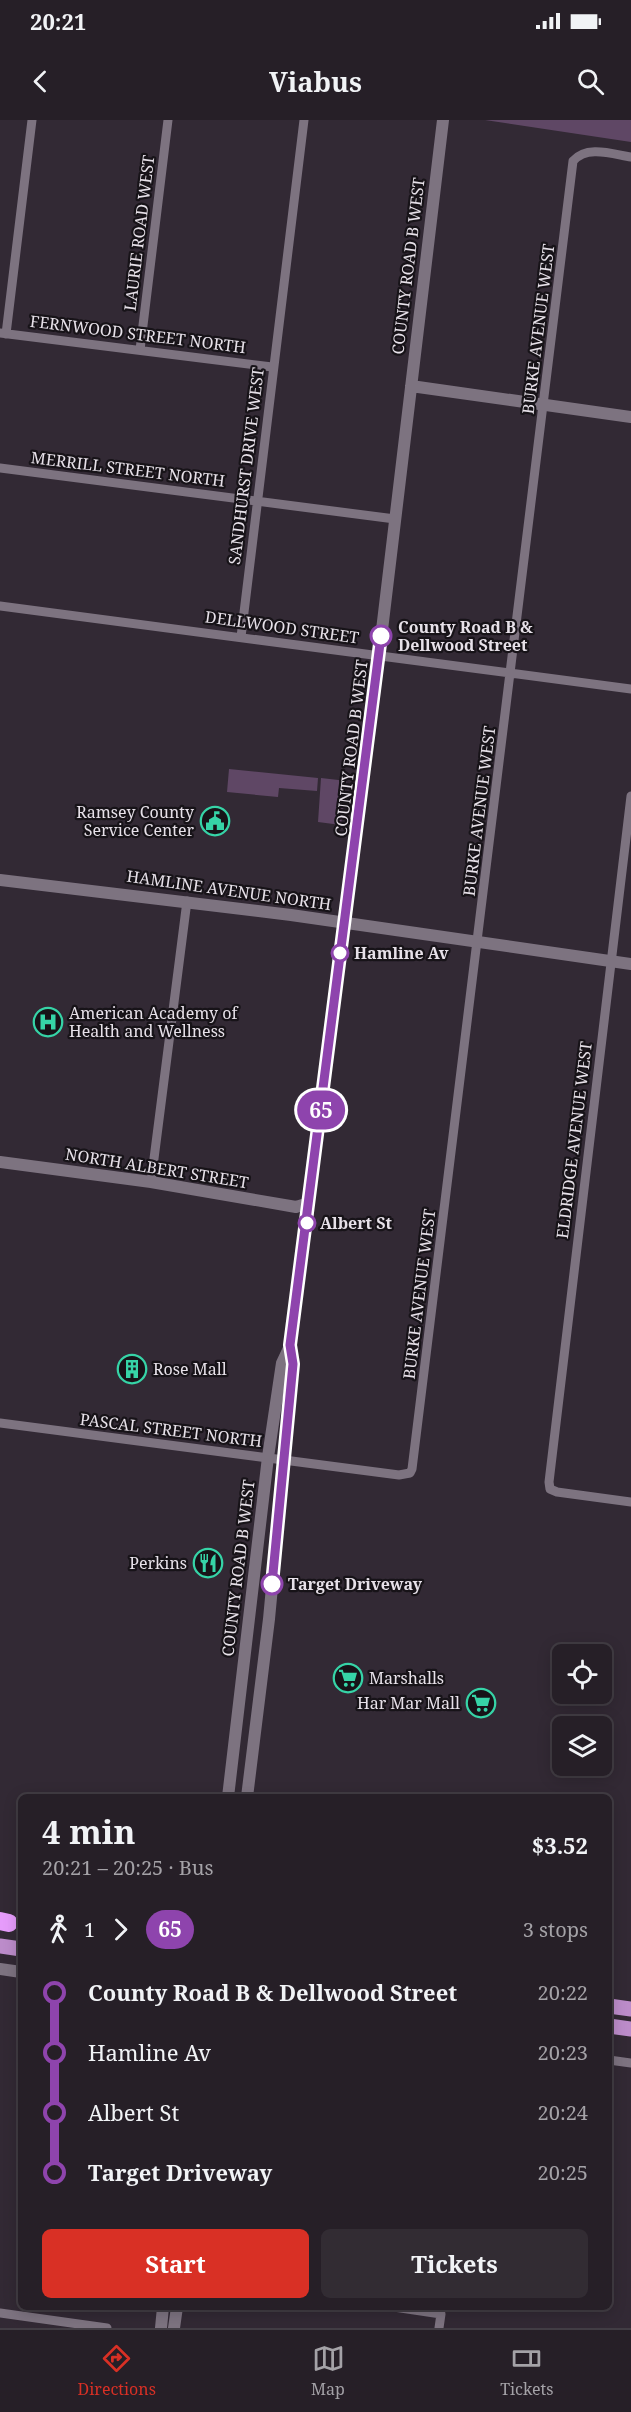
<!DOCTYPE html>
<html lang="en">
<head>
<meta charset="utf-8">
<style>
	:root { --surface:#261f27; --page:#322c33; --text:#f1f3f6; --muted:#a4a2a7; --line:#423d44; --accent:#d93025 }
	body { margin:0; font-family:"Noto Serif",serif; background:var(--page); color:var(--text); height:100vh; display:flex; flex-direction:column; font-size:22px; white-space:nowrap }
	* { box-sizing:border-box; margin:0 }
	p { font-size:20px; color:var(--muted) }
	.icon { flex:none; width:33px; height:33px; fill:none; stroke:currentColor; stroke-width:2; stroke-linecap:round; stroke-linejoin:round }
	.map { position:relative; flex:1; overflow:hidden }
	.panel { position:absolute; left:18px; top:1674px; width:594px; height:516px; display:flex; flex-direction:column; background:var(--surface); border-radius:9px; box-shadow:0 3px 15px #0003,0 0 0 2px var(--line) }
	.panel>* { flex:none }
	.badge { padding:0 12px; border-radius:20px; font-size:21px; line-height:39px }
	.fabs { position:absolute; left:552px; top:1524px; display:grid; gap:12px }
	.fabs a { display:grid; place-items:center; width:60px; height:60px; border-radius:9px; background:var(--surface); box-shadow:0 3px 15px #0003,0 0 0 2px var(--line); font-size:30px }
	.map>.badge { position:absolute; translate:-50% -50%; box-shadow:0 0 0 3px #fff }
	.legs { display:flex; align-items:center; gap:9px; height:66px; padding:0 24px; font-size:20px }
	.legs p { margin-inline-start:auto }
	.overview { display:flex; align-items:center; justify-content:space-between; height:102px; padding:0 24px }
	h1 { font-size:33px; font-weight:700; line-height:45px }
	.primary-button { display:flex; gap:12px; margin-top:auto; padding:12px 24px }
	.primary-button a { flex:1; height:69px; border-radius:9px; background:var(--accent); color:#fff; font-size:24px; font-weight:700; line-height:69px; text-align:center }
	.primary-button a+a { background:var(--page); color:var(--text) }
	ul { padding:0 24px; list-style:none }
	li { display:flex; align-items:center; gap:21px; height:60px; font-size:22px }
	li i { display:grid; place-items:center; width:9px; height:100%; margin:0 8px; background:currentColor }
	li i::after { content:''; width:15px; height:15px; margin:-8px; border:4px solid; border-radius:50%; background:var(--surface) }
	li p { margin-inline-start:auto }
	li:first-child i { background:linear-gradient(#0000 50%,currentColor 0) }
	li:last-child i { background:linear-gradient(currentColor 50%,#0000 0) }
	.status { display:flex; justify-content:space-between; align-items:center; height:42px; padding:0 30px; background:var(--surface); direction:ltr }
	.status svg { height:16px; fill:currentColor }
	header { display:flex; justify-content:space-between; align-items:center; height:78px; padding:0 24px; background:var(--surface); font-size:27px; font-weight:700 }
	.menu { display:flex; justify-content:space-around; align-items:center; height:84px; border-top:2px solid var(--line); background:var(--surface); font-size:16px; color:var(--muted) }
	.menu a { display:grid; justify-items:center; gap:3px }
	.menu .on { color:var(--accent) }
	.map>svg:first-child { display:block }
	.green { fill:#5f4765 }
	.lines { fill:none; stroke-linecap:round; stroke-linejoin:round }
	.minor { stroke:#7d7380; stroke-width:9 }
	.tertiary { stroke:#7d7380; stroke-width:12 }
	.primary { stroke:#bc8cca; stroke-width:15 }
	.motorway { stroke:#e69cfb; stroke-width:18 }
	.line-1-casing { stroke:#fff; stroke-width:14 }
	.line-1 { stroke:#8e44ad; stroke-width:9 }
	.stop-1-dot { fill:#fff; stroke:#8e44ad; stroke-width:3 }
	.labels { text-anchor:middle; stroke-width:4.5; stroke-linejoin:round; paint-order:stroke }
	.street-label { font-size:16px; fill:#e7e1e9; stroke:#171318 }
	.stop-label { font-size:16px; font-weight:bold; fill:#e7e1e9; stroke:#171318; text-anchor:start }
	.poi-label { font-size:16px; fill:#e7e1e9; stroke:#171318; text-anchor:end }
</style>
</head>
<body>
<div class="status"><b>20:21</b><svg viewBox="0 0 49 12"><path d="M0 12V9h3v3zM5 12V6h3v6zM10 12V3h3v9zM15 12V0h3v12zM26 1h20v11H26zM47 4h2v5h-2z"/></svg></div>
<header><svg class="icon" aria-label="back" viewBox="0 0 24 24"><path d="M15 5l-7 7 7 7"/></svg>Viabus<svg class="icon" aria-label="search" viewBox="0 0 24 24"><circle cx="10" cy="10" r="6"/><path d="M15 15l6 6"/></svg></header>
<div class="map">
<svg width="631" height="2208" viewBox="0 0 631 2208">
	<rect width="100%" height="100%" fill="#322934"/>
	<path class="green" d="M485 0H631V22Z
		M229 649 318 658 317 671 279 668 278 677 227 672Z
		M321 658 347 661 341 705 318 702Z"/>
	<g class="lines">
		<path class="minor" d="M0 213 272 247
			M6 214 32 0
			M140 230 168 0
			M0 348 395 399
			M0 486 631 569
			M241 517 304 0
			M631 676 549 1362 550 1369 557 1372 631 1382
			M151 1062 187 781
			M0 1303 399 1355 410 1353 412 1349 573 41C587 25 612 34 631 37
			M609 1940 631 1943
			M394 2187 441 2194 439 2208
			M0 2193 107 2208"/>
		<path class="tertiary" d="M411 266 631 297
			M0 760 291 795 631 844
			M0 1042 151 1062 296 1087 309 1083
			M228 1677 268 1337 282 1243 290 1226
			M247 1677 269 1499 293 1244 290 1225 379 535 443 0
			M0 1849 21 1852
			M161 2208 163 2187
			M174 2208 177 2187"/>
		<path class="primary" d="M0 1826 21 1829
			M609 1886 631 1889
			M609 1906 631 1909"/>
		<path class="motorway" d="M0 1801 9 1803"/>
	</g>
	<g class="lines">
		<g class="line-1-casing">
			<path id="line-1" d="M272 1464 293 1244 290 1225 381 516"/>
		</g>
		<use href="#line-1" class="line-1"/>
	</g>
	<defs>
		<g id="civic-ring" transform="scale(1.5)"><circle r="9.5" fill="#171318" stroke="#36d4a7" stroke-width="1.5"/><path d="M-.6-6.5H3V-4.5H.6V-3L4-1V1h2V6H-6V1h2V-1L-.6-3ZM-1.2 2.5V6h2.4V2.5Z" fill="#36d4a7"/></g>
		<g id="hospital-ring" transform="scale(1.5)"><circle r="9.5" fill="#171318" stroke="#36d4a7" stroke-width="1.5"/><path d="M-5-5h3v3.5h4V-5h3V5h-3V1.5h-4V5h-3Z" fill="#36d4a7"/></g>
		<g id="building-ring" transform="scale(1.5)"><circle r="9.5" fill="#171318" stroke="#36d4a7" stroke-width="1.5"/><path d="M-4-6H4V6H1V3H-1V6H-4ZM-2.5-4.3h1.7v1.8h-1.7ZM.8-4.3h1.7v1.8H.8ZM-2.5-1h1.7V.8h-1.7ZM.8-1h1.7V.8H.8Z" fill="#36d4a7"/></g>
		<g id="restaurant-ring" transform="scale(1.5)"><circle r="9.5" fill="#171318" stroke="#36d4a7" stroke-width="1.5"/><path d="M-5-6h1v4h1v-4h1v4h1v-4h1v5L-1.5 .5V6h-2V.5L-5-1ZM5-6V6H3V1.5H1.5Q1.5-4 5-6Z" fill="#36d4a7"/></g>
		<g id="supermarket-ring" transform="scale(1.5)"><circle r="9.5" fill="#171318" stroke="#36d4a7" stroke-width="1.5"/><path d="M-6-5.5h2.5l.6 2H6L4.5 2H-2.5L-4.4-4H-6ZM-1.5 3.2a1.3 1.3 0 1 0 .1 0ZM3 3.2a1.3 1.3 0 1 0 .1 0Z" fill="#36d4a7"/></g>
	</defs>
	<g fill-rule="evenodd">
		<use href="#civic-ring" x="215" y="701"/>
		<use href="#hospital-ring" x="48" y="902"/>
		<use href="#building-ring" x="132" y="1249"/>
		<use href="#restaurant-ring" x="208" y="1443"/>
		<use href="#supermarket-ring" x="348" y="1558"/>
		<use href="#supermarket-ring" x="481" y="1583"/>
	</g>
	<g class="stop-1-dot">
		<circle cx="381" cy="516" r="10"/>
		<circle cx="340" cy="833" r="8"/>
		<circle cx="307" cy="1103" r="8"/>
		<circle cx="272" cy="1464" r="10"/>
	</g>
	<g class="labels">
		<g class="street-label">
			<text transform="translate(139 113) rotate(-83)" y="6">LAURIE ROAD WEST</text>
			<text transform="translate(408 146) rotate(-83)" y="6">COUNTY ROAD B WEST</text>
			<text transform="translate(538 209) rotate(-83)" y="6">BURKE AVENUE WEST</text>
			<text transform="translate(138 214) rotate(7)" y="6">FERNWOOD STREET NORTH</text>
			<text transform="translate(246 346) rotate(-83)" y="6">SANDHURST DRIVE WEST</text>
			<text transform="translate(128 349) rotate(7)" y="6">MERRILL STREET NORTH</text>
			<text transform="translate(282 507) rotate(8)" y="6">DELLWOOD STREET</text>
			<text transform="translate(351 628) rotate(-83)" y="6">COUNTY ROAD B WEST</text>
			<text transform="translate(479 691) rotate(-83)" y="6">BURKE AVENUE WEST</text>
			<text transform="translate(229 770) rotate(8)" y="6">HAMLINE AVENUE NORTH</text>
			<text transform="translate(574 1020) rotate(-83)" y="6">ELDRIDGE AVENUE WEST</text>
			<text transform="translate(157 1048) rotate(9)" y="6">NORTH ALBERT STREET</text>
			<text transform="translate(419 1174) rotate(-83)" y="6">BURKE AVENUE WEST</text>
			<text transform="translate(171 1310) rotate(7)" y="6">PASCAL STREET NORTH</text>
			<text transform="translate(238 1448) rotate(-83)" y="6">COUNTY ROAD B WEST</text>
		</g>
		<g class="stop-label">
			<text x="398" y="513">County Road B &amp;<tspan x="398" dy="18">Dellwood Street</tspan></text>
			<text x="354" y="839">Hamline Av</text>
			<text x="320" y="1109">Albert St</text>
			<text x="288" y="1470">Target Driveway</text>
		</g>
		<g class="poi-label">
			<text x="194" y="698">Ramsey County<tspan x="194" dy="18">Service Center</tspan></text>
			<text x="69" y="899" text-anchor="start">American Academy of<tspan x="69" dy="18">Health and Wellness</tspan></text>
			<text x="153" y="1255" text-anchor="start">Rose Mall</text>
			<text x="187" y="1449">Perkins</text>
			<text x="369" y="1564" text-anchor="start">Marshalls</text>
			<text x="460" y="1589">Har Mar Mall</text>
		</g>
	</g>
</svg>
<div class="fabs">
<a><svg class="icon" aria-label="locate" viewBox="0 0 24 24"><circle cx="12" cy="12" r="6"/><path d="M12 2v4M12 18v4M2 12h4M18 12h4"/></svg></a>
<a><svg class="icon" aria-label="layers" viewBox="0 0 24 24"><path d="M12 4l9 5-9 5-9-5zM3 14l9 5 9-5"/></svg></a>
</div>
<b class="badge" style="left:321px;top:990px;background:#8e44ad;color:#fff">65</b>
<section class="panel">
<div class="overview"><div><h1>4 min</h1><p>20:21 – 20:25 · Bus</p></div><b>$3.52</b></div>
<div class="legs"><svg class="icon" aria-label="walk" viewBox="0 0 24 24"><circle cx="13" cy="4" r="2"/><path d="M13 8l-2 6 4 7M11 14l-3 7M7 12l3-4h3l4 4"/></svg>1<svg class="icon" aria-label="forward" viewBox="0 0 24 24"><path d="M9 5l7 7-7 7"/></svg><b class="badge" style="background:#8e44ad;color:#fff">65</b><p>3 stops</p></div>
<ul>
<li><i style="color:#8e44ad"></i><b>County Road B &amp; Dellwood Street</b><p>20:22</p></li>
<li><i style="color:#8e44ad"></i><span>Hamline Av</span><p>20:23</p></li>
<li><i style="color:#8e44ad"></i><span>Albert St</span><p>20:24</p></li>
<li><i style="color:#8e44ad"></i><b>Target Driveway</b><p>20:25</p></li>
</ul>
<div class="primary-button"><a>Start</a><a>Tickets</a></div>
</section>
</div>
<nav class="menu">
<a class="on"><svg class="icon" aria-label="directions" viewBox="0 0 24 24"><path d="M12 3l9 9-9 9-9-9zM9 14v-3h6M13 9l2 2-2 2"/></svg>Directions</a>
<a><svg class="icon" aria-label="map" viewBox="0 0 24 24"><path d="M3 6l6-2 6 2 6-2v14l-6 2-6-2-6 2zM9 4v14M15 6v14"/></svg>Map</a>
<a><svg class="icon" aria-label="tickets" viewBox="0 0 24 24"><path d="M3 7h18v10H3zM15 7v10"/></svg>Tickets</a>
</nav>
</body>
</html>
